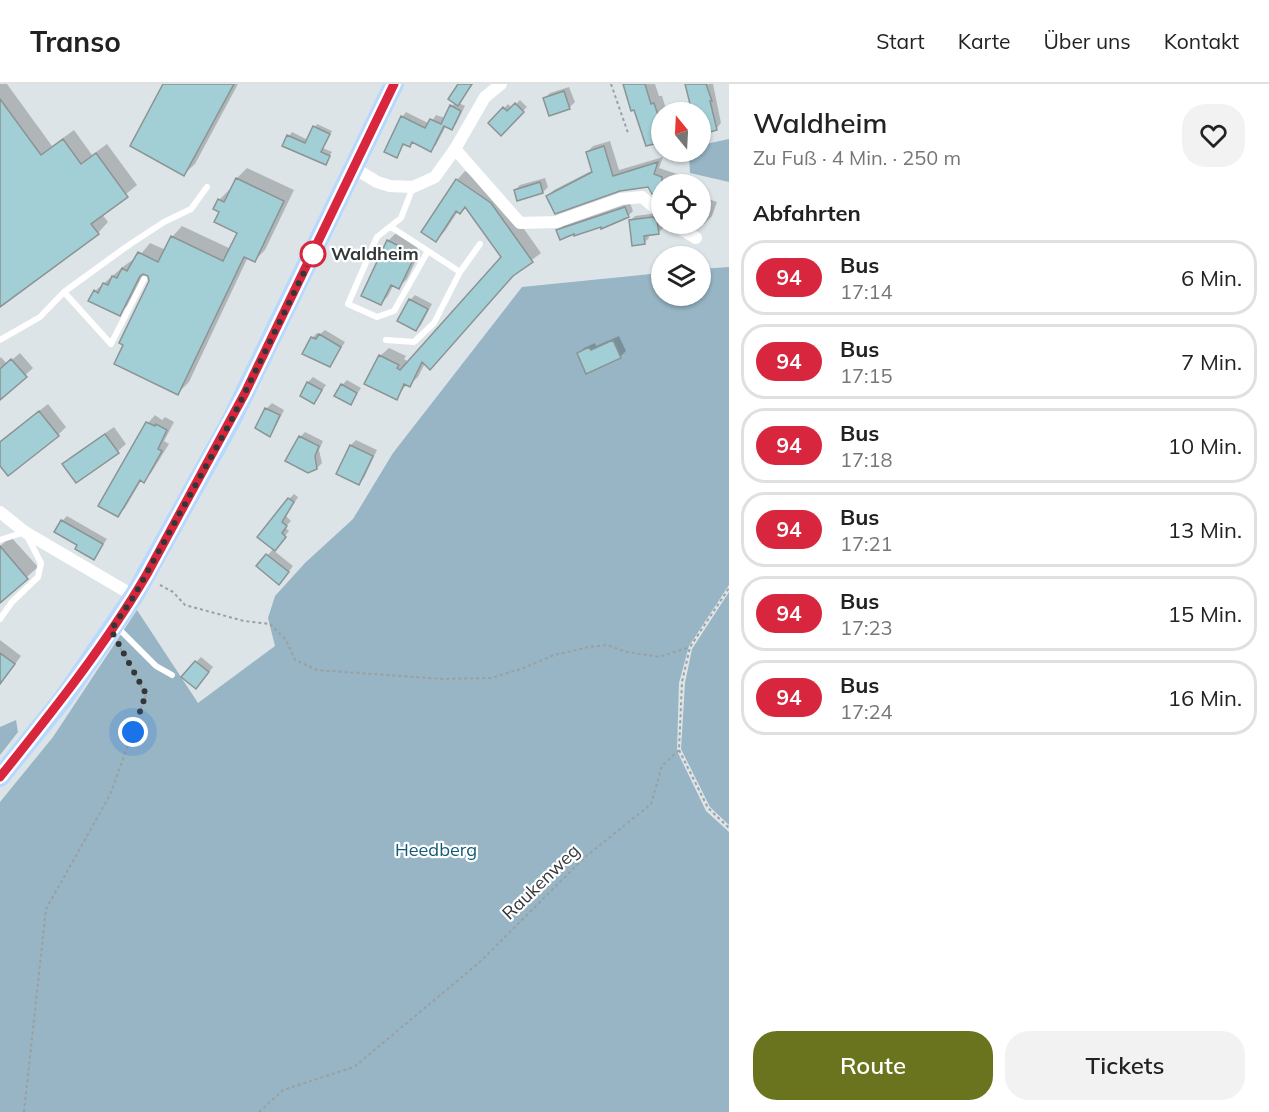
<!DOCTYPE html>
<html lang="de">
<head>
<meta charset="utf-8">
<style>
	:root { --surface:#fff; --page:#f2f2f2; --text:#222; --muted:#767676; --line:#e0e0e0; --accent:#6a741e }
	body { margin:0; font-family:Mulish,sans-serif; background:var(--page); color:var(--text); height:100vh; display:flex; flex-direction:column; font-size:22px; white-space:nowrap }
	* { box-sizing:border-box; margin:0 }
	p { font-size:20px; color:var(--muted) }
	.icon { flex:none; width:33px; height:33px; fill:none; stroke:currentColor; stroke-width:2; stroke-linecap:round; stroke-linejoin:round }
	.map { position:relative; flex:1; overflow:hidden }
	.details { display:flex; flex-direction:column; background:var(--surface); width:540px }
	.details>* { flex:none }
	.badge { padding:0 12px; border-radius:20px; font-size:21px; line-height:39px }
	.needle { width:39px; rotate:342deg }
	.tools { position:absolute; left:651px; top:18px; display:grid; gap:12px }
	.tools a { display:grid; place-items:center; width:60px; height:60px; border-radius:50%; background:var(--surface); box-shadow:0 2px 4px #0004; font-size:30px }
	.you { position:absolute; width:30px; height:30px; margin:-15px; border:4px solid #fff; border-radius:50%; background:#1a73e8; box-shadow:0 0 0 9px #1a73e833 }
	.map>.badge { position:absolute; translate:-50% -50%; box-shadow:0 0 0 3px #fff }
	h2 { padding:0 24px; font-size:22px; line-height:54px }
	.round { display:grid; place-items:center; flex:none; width:63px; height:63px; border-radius:24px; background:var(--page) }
	.summary { display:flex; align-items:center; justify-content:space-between; height:102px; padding:0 24px }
	h1 { font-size:28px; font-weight:600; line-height:45px }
	.action { display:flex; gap:12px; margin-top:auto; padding:12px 24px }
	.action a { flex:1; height:69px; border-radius:24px; background:var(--accent); color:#fff; font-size:24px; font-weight:600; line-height:69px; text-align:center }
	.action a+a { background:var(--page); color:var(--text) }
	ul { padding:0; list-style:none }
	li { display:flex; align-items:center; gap:18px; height:75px; margin:0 12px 9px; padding:0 12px; border:3px solid var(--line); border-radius:24px }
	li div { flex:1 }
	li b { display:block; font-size:22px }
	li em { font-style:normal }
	li .badge { min-width:66px; font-weight:700; text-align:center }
	header { display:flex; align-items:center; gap:36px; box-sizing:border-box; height:84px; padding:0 30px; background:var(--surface); border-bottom:2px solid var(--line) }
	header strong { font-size:28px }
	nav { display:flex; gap:33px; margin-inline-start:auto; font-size:21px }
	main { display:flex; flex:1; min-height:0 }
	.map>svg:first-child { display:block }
	.green { fill:#97b5c4 }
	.shadow { fill:#0003 }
	.building { fill:#a2cfd5; stroke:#8b9394; stroke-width:1.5 }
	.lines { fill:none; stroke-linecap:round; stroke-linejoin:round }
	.path { stroke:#9aa0a2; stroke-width:2; stroke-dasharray:3 3; stroke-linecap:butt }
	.lane { stroke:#fff; stroke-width:6 }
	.street { stroke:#fff; stroke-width:12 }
	.primary { stroke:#b7d9fe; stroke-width:20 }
	.line-casing { stroke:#fff; stroke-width:14 }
	.line { stroke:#d7263d; stroke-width:9 }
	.walk { stroke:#343738; stroke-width:6; stroke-dasharray:0 10.8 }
	.stop-dot { fill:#fff; stroke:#d7263d; stroke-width:3 }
	.labels { text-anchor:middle; stroke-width:4.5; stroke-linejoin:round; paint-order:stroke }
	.stop-label { font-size:18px; font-weight:bold; fill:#343738; stroke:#fff; text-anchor:start }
	.park-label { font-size:18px; fill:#135973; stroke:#fff }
	.street-label { font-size:18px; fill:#343738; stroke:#fff }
</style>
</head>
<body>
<header>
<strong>Transo</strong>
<nav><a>Start</a><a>Karte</a><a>Über uns</a><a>Kontakt</a></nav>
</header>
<main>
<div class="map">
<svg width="729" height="1028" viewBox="0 0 729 1028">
	<rect width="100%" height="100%" fill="#dde4e7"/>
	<path class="green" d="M729 55V98L690 89 689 68H700L701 61Z
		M729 183V501L689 562 679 599 677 667 706 727 729 748V1028H0V718L53 653 137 526 198 619 275 562 268 534 275 512 305 479 353 435 393 369 522 203 661 189 662 212H700L701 185Z
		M729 508V741L710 723 681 665 685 599 692 565Z
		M16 636 18 648 0 671V643Z"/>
	<path class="shadow" d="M0 0H7L52 62 74 46 92 71 107 60 137 101 102 130 108 138 98 149 0 221Z
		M165 0H238L195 80 184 90Z
		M460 0H473L459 19 465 22 456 40 451 44 446 42 436 61 431 66 414 57 410 61 405 59 396 72 402 33 406 28 430 40 436 31 445 34 455 18Z
		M624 0H655L659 12H662L667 28H662V56L635 24Z
		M687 0H713L721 39 716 45 700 28H692Z
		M569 3 575 18 570 23 550 30 545 14 550 9Z
		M520 16 527 23 501 49 490 39 508 20 512 24Z
		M317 40 332 47 323 64 332 68 325 79 289 52 292 48 308 56Z
		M610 57 619 86 663 73 659 84 680 91 677 98 675 100 649 101 547 112 554 106 593 86 587 68 593 62Z
		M247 84 294 106 265 166 255 176 248 173 189 298 178 309 125 260 151 194 146 188 130 219 119 230 95 207 124 182 134 175 136 176 150 159 166 166 172 153 182 142 231 165 239 148 221 127 219 116 229 106H231L237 94Z
		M465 87 500 111 541 169 515 189 425 279 418 293 409 301 407 300 396 314 380 272 389 264 406 272 404 275 409 278 503 173 466 122 458 127 445 147 436 156 457 96Z
		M545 94 548 103 543 108 515 106 520 101Z
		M700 112 717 118 712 132 704 140 700 139Z
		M630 119 633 127 628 132 574 148 558 147 563 142Z
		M658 129 661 132 663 144 658 149 648 150 649 154 644 159 631 136 635 132Z
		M396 149 416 159 419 170 407 195 399 203 394 200 388 212 381 220 388 157Z
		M415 211 432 220 421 241 416 246 399 236 410 216Z
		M325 246 345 258 330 281 312 254 317 249 320 250Z
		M619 252 626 267 621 272 587 288 579 269 584 264 595 259 596 262Z
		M20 269 33 284 0 314V274L1 273 7 280Z
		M313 293 326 301 314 318 302 312 308 298Z
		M347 296 361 304 350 320 342 301Z
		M272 319 284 326 274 346 269 351 257 344 267 324Z
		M48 320 66 343 58 351 0 380V357Z
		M155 331 162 336 165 333 174 338 164 357 169 360 151 389 144 397 142 395 125 424 118 431 100 421 148 339Z
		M114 343 126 360 118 367 64 380 72 372Z
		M305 348 323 357 319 366 322 379 317 384 300 353Z
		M356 356 377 366 364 394 359 399 338 389 351 361Z
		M294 410 298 413 286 432 291 437 285 443 289 447 273 466 293 482 284 494 258 482 274 464 289 415Z
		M67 432 107 455 94 474 62 437Z
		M11 453 38 483 0 517V462Z
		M0 556 21 572 0 601Z
		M201 573 213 583 201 598 196 578Z"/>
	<path class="building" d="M163 0H234L184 92 130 62Z
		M458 0H472L458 22 448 15Z
		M623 0H645L651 20 654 19 662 43V58L646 62 634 26 631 27Z
		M685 0H706L712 17H710L717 46 700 51V28H692Z
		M564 7 570 25 549 32 543 14Z
		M0 15 41 71 63 55 81 80 96 69 128 113 91 140 99 150 0 223Z
		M515 19 524 28 501 52 488 39 503 23 507 27Z
		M450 21 461 27 452 46 444 42 431 68 412 58 410 63 403 60 397 74 384 68 401 32 425 44 430 35 441 40Z
		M313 42 330 50 321 68 330 72 326 81 282 62 287 51 305 59Z
		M604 62 613 92 658 78 654 90 662 93V108L652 110 648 103 620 107 555 130 546 112 592 88 586 68Z
		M236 94 284 117 255 178 244 173 178 311 114 280 123 261 119 259 149 197 148 192 143 190 140 192 120 232 88 217 94 206 98 209 103 199 108 201 112 192 117 194 122 184 127 187 138 168 158 178 171 152 223 177 237 149 214 138 219 128 213 125 218 115 224 118Z
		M456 95 491 119 533 178 513 192 430 286 422 278 410 303 404 300 397 316 364 300 379 271 399 281 397 284 400 286 501 173 465 123 460 130 456 127 436 158 421 148Z
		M540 98 543 109 517 117 514 106Z
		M625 123 629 133 601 145V143L574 152V150L560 156 556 146Z
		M653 133 657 137 659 150 644 152 645 160 632 162 629 136Z
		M387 156 409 167 412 178 399 205 391 201 381 221 361 212Z
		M409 215 428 225 416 247 397 237Z
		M319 250 341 263 330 283 302 270 311 253 316 255Z
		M613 256 621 274 586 290 577 269 589 263 591 266Z
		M11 275 27 293 0 316V285Z
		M307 298 322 306 314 320 300 312Z
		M341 300 357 309 351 321 334 312Z
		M265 324 280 331 270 353 255 344Z
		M39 327 59 352 8 392 0 382V358Z
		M146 338 155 342 156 340 167 346 158 365 162 367 144 399 140 396 118 433 98 422Z
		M105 350 119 369 76 399 62 380Z
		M299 352 319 362 315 372 317 385 308 389 285 377Z
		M350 361 373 372 359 401 336 390Z
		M288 414 294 418 282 438 287 442 282 449 286 453 275 467 257 453Z
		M61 436 103 460 94 476 75 465 77 461 54 448Z
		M0 462 28 495 0 519Z
		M266 470 289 488 279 501 256 482Z
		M0 569 15 580 0 600Z
		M195 577 209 588 196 605 181 593Z"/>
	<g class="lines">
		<path class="path" d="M611 0 628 49
			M160 501 173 508 185 521 244 537 270 540 286 556 295 576 317 586 443 595 491 594 521 585 554 571 589 563 607 561 627 568 659 573 690 563
			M679 666 708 724 729 744
			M24 1028 46 825 110 711 146 611 119 562
			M259 1028 283 1006 354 983 481 877 584 774 651 720 662 682 679 666 682 598 690 563 729 504"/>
		<path class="lane" d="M391 143 428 167 394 227 377 233 348 220 377 153 401 134 413 103
			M460 188 480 160
			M64 208 111 260 144 195
			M0 256 40 233 64 208 126 163 164 138 191 125 207 103
			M386 256 414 258 434 239 460 188 428 167
			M0 456 25 448 41 479 38 493 12 518 0 535
			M117 543 156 582 172 591"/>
		<path class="street" d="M455 65 520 139 556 138 621 115 642 113 662 130
			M354 84 377 98 390 102 413 103 435 93 455 65 485 13 501 0
			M673 140 696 154
			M0 428 25 448 134 512"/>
		<path class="primary" d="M0 693 63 615 134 512 231 337 394 0"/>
	</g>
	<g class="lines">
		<g class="line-casing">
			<path id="line" d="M0 693C52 628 105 562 147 490L245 309 394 0"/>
		</g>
		<use href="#line" class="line"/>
		<path class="walk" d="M133 648 146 610 111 546 134 512 231 337 314 168 313 170"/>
	</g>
	<circle class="stop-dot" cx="313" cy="170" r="12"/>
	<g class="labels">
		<g class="stop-label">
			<text x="331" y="176">Waldheim</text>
		</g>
		<g class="park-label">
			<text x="436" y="772">Heedberg</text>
		</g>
		<g class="street-label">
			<text transform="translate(541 798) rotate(-44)" y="6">Raukenweg</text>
		</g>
	</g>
</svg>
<div class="tools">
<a><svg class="needle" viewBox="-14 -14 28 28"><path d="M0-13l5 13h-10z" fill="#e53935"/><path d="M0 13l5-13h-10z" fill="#767676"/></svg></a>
<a><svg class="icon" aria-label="locate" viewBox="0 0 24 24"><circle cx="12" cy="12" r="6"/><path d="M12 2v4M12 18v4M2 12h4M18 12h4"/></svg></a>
<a><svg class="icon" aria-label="layers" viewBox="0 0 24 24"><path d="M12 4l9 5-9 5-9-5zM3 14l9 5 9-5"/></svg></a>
</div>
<div class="you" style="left:133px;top:648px"></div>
</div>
<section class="details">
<div class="summary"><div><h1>Waldheim</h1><p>Zu Fuß · 4 Min. · 250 m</p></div><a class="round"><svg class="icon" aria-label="heart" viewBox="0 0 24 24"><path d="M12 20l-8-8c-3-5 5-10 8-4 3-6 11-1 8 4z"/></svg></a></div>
<h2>Abfahrten</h2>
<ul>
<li><span class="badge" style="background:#d7263d;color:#fff">94</span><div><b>Bus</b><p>17:14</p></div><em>6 Min.</em></li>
<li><span class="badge" style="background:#d7263d;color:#fff">94</span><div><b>Bus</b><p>17:15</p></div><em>7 Min.</em></li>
<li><span class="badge" style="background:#d7263d;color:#fff">94</span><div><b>Bus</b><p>17:18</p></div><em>10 Min.</em></li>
<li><span class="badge" style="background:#d7263d;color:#fff">94</span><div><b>Bus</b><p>17:21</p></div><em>13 Min.</em></li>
<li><span class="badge" style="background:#d7263d;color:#fff">94</span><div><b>Bus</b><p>17:23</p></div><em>15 Min.</em></li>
<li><span class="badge" style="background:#d7263d;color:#fff">94</span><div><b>Bus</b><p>17:24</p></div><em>16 Min.</em></li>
</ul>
<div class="action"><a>Route</a><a>Tickets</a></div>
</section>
</main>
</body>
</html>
